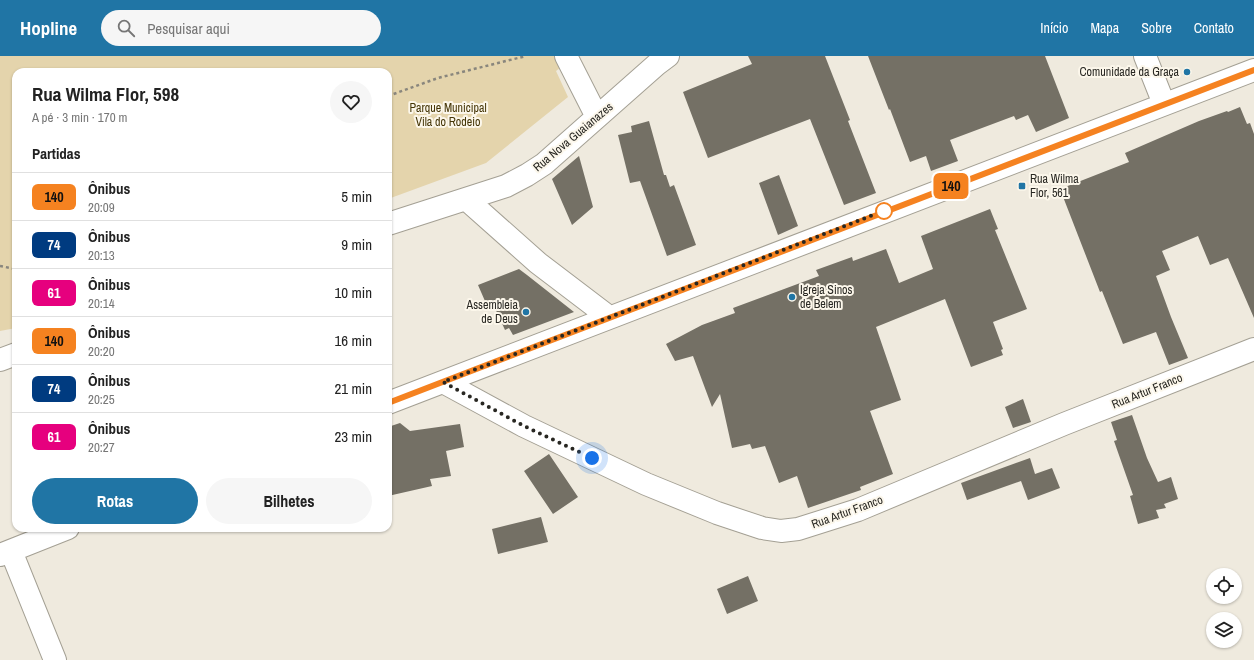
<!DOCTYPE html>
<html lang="pt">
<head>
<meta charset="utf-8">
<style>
	:root { --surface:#fff; --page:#f6f6f6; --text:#222; --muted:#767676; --line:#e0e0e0; --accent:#2075a5 }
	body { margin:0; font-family:"Archivo Narrow",sans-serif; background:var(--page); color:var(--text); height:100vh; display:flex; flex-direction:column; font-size:15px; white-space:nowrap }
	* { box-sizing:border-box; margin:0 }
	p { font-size:13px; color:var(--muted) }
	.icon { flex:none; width:22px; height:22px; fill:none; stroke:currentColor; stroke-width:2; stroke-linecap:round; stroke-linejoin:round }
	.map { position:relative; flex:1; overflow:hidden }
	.side { position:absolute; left:12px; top:12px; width:380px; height:464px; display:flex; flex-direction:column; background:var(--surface); border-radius:12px; box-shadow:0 1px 3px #0004 }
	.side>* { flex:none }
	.badge { padding:0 8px; border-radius:6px; font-size:14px; line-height:26px }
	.fabs { position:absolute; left:1206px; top:512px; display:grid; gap:8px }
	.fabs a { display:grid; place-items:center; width:36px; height:36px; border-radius:50%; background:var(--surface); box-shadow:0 1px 3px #0004; font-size:20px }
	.you { position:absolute; width:20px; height:20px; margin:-10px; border:3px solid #fff; border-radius:50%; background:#1a73e8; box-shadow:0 0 0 6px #1a73e833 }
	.map>.badge { position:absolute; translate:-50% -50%; box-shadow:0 0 0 2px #fff }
	h2 { padding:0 20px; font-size:15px; line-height:36px }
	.round { display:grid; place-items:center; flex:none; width:42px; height:42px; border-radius:21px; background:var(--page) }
	.headline { display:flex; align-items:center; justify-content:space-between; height:68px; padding:0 20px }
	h1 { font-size:19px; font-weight:700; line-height:30px }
	.cta { display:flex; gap:8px; margin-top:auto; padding:8px 20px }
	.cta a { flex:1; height:46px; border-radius:24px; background:var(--accent); color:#fff; font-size:16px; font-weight:700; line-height:46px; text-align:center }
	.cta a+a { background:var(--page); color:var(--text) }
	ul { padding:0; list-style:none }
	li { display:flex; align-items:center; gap:12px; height:48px; padding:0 20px; border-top:1px solid var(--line) }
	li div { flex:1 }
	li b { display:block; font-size:15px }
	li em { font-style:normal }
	li .badge { min-width:44px; font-weight:700; text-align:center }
	header { display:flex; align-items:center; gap:24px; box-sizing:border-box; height:56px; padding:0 20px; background:var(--accent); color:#fff }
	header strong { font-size:19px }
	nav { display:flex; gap:22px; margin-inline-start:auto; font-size:14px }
	.search { width:280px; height:36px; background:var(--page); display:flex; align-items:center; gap:10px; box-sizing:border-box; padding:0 14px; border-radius:22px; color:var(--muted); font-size:15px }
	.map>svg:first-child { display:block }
	.green { fill:#e4d4ac }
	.building { fill:#747065 }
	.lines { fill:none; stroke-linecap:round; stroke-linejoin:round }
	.minor-casing { stroke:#a4a094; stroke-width:24 }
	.path { stroke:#89867d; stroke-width:2.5; stroke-dasharray:3 3; stroke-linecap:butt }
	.minor { stroke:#fff; stroke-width:22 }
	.line-casing { stroke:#fff; stroke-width:9 }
	.line { stroke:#f58220; stroke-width:6 }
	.walk { stroke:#282722; stroke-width:4; stroke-dasharray:0 7.2 }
	.poi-dot { fill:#2075a5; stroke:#fcf7eb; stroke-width:1.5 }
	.stop-dot { fill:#fff; stroke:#f58220; stroke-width:2 }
	.labels { text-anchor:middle; stroke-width:4; stroke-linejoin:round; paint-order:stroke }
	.poi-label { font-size:12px; fill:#282722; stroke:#fcf7eb; text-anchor:end }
	.park-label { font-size:12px; fill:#443506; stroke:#fcf7eb }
	.street-label { font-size:12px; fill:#282722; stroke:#fcf7eb }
</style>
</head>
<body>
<header>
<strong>Hopline</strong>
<div class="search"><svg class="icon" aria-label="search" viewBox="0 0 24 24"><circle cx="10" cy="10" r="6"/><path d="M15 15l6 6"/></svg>Pesquisar aqui</div>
<nav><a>Início</a><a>Mapa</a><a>Sobre</a><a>Contato</a></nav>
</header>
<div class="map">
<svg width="1254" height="604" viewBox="0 0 1254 604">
	<rect width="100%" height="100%" fill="#efeade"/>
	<path class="green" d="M0 0H576L556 15 568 41 486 107 388 143V16H16V272L0 275Z"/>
	<path class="building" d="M748 0H825L850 64 848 65 876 137 844 149 810 63 708 102 683 36 752 8Z
		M868 0H1045L1069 62 1036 76 1028 59 1016 64 1014 60 950 84 958 105 931 115 926 100 910 106 890 53 889 54Z
		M1240 51 1247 68 1250 67 1254 78V262L1228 202 1210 209 1198 180 1162 195 1170 214 1156 220 1171 261 1188 302 1169 309 1156 276 1123 288 1102 235 1100 236 1060 133 1129 106 1125 97 1199 65 1227 55 1228 56Z
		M649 65 664 119H666L670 131 674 129 696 189 667 200 640 125 630 127 618 79 632 76 631 70Z
		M579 100 593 151 572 169 552 123Z
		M779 119 798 170 778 179 759 127Z
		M990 153 998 173 995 174 1027 253 993 266 1003 293 1001 294 1003 299 971 311 945 243 876 271 901 344 870 355 893 418 860 431 861 434 808 452 797 420 779 427 765 390 752 393 750 388 732 392 720 338 712 351 693 300 675 305 666 288 702 269 735 257 733 252 819 220 816 214 852 201 853 205 886 193 899 227 933 213 921 180Z
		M519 213 527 219 574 256 513 279 509 272 505 274 494 250 488 252 478 229Z
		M1023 343 1031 366 1013 372 1005 351Z
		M1132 359 1147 402 1158 426 1171 421 1178 443 1164 448 1166 452 1156 454 1159 462 1138 468 1130 440 1133 439 1114 385 1117 384 1111 366Z
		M400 367 410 375 460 368 464 391 446 395 451 420 430 423 432 430 388 440V371Z
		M549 398 578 441 553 458 524 415Z
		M1030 402 1035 418 1052 412 1060 432 1028 444 1021 425 967 444 961 427Z
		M541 461 548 486 498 498 492 473Z
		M748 520 758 545 727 558 717 533Z"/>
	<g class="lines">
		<g class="minor-casing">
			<path id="minor" d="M566 0 597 61
				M1145 0 1164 48
				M466 143 538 207 609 261
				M388 168 506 130 527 119 544 108 656 9 668 0
				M0 304 16 298
				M443 326 524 370 646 428 717 457 762 472 781 475 798 473 858 454 1064 368 1254 293
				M388 347 1254 14
				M11 495 55 604
				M0 499 68 472"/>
		</g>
		<path class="path" d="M388 40 438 22 526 0
			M0 210 16 213"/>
		<use href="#minor" class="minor"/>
	</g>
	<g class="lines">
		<g class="line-casing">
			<path id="line" d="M388 347 1254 14"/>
		</g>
		<use href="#line" class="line"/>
		<path class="walk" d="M592 402 524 370 443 326 886 154 884 155"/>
	</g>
	<g class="poi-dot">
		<circle cx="1187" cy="16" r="4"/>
		<rect x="1018" y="126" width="8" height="8" rx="2"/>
		<circle cx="792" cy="241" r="4"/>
		<circle cx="526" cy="256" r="4"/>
	</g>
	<circle class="stop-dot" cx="884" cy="155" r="8"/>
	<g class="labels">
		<g class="poi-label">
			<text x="1179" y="20">Comunidade da Graça</text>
			<text x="1030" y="127" text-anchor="start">Rua Wilma<tspan x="1030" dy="14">Flor, 561</tspan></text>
			<text x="800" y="238" text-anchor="start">Igreja Sinos<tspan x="800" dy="14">de Belem</tspan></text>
			<text x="518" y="253">Assembleia<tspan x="518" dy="14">de Deus</tspan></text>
		</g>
		<g class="park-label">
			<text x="448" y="56">Parque Municipal<tspan x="448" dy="14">Vila do Rodeio</tspan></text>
		</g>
		<g class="street-label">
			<text transform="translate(573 81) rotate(-40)" y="4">Rua Nova Guaianazes</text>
			<text transform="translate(1147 335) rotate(-22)" y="4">Rua Artur Franco</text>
			<text transform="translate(847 456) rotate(-20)" y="4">Rua Artur Franco</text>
		</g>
	</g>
</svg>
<div class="fabs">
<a><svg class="icon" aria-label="locate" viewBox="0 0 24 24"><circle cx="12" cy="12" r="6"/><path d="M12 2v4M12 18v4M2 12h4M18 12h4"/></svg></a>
<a><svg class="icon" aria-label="layers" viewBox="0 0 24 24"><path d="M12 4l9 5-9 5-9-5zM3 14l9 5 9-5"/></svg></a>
</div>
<div class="you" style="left:592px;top:402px"></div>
<b class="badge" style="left:951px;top:130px;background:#f58220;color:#111">140</b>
<section class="side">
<div class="headline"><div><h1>Rua Wilma Flor, 598</h1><p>A pé · 3 min · 170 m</p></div><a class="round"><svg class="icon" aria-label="heart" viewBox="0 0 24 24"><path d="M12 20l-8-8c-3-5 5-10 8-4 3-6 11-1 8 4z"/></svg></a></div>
<h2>Partidas</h2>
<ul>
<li><span class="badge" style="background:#f58220;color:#111">140</span><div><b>Ônibus</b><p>20:09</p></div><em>5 min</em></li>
<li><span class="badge" style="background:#003b80;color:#fff">74</span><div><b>Ônibus</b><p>20:13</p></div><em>9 min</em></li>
<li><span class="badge" style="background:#e6007e;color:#fff">61</span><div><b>Ônibus</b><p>20:14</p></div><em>10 min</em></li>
<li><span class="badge" style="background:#f58220;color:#111">140</span><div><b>Ônibus</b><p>20:20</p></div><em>16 min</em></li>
<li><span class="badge" style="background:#003b80;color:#fff">74</span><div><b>Ônibus</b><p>20:25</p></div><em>21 min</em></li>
<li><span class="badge" style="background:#e6007e;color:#fff">61</span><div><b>Ônibus</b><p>20:27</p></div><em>23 min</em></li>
</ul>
<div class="cta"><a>Rotas</a><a>Bilhetes</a></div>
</section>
</div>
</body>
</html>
